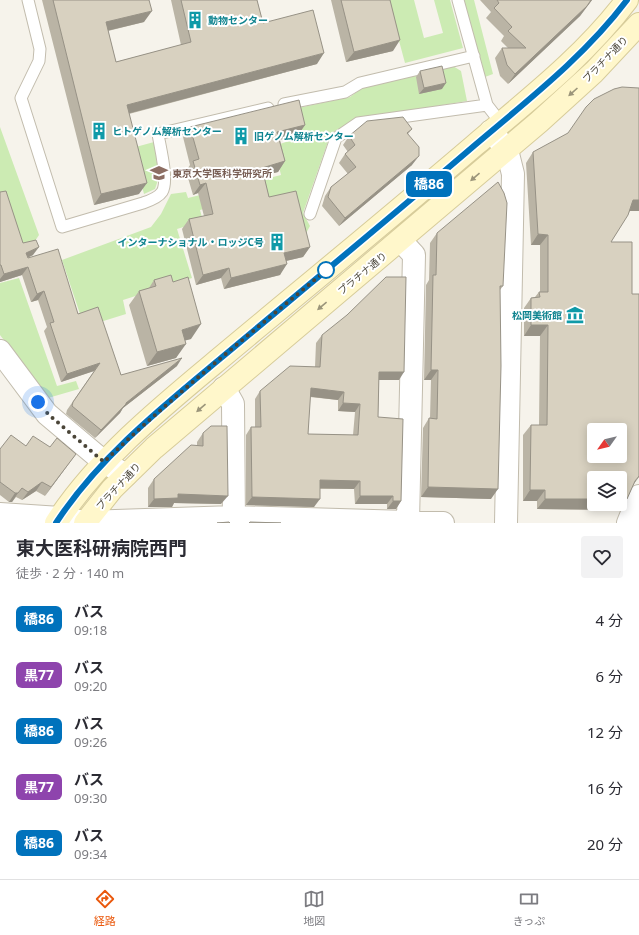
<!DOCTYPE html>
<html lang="ja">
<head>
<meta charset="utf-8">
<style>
	:root { --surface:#fff; --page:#f2f2f3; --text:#2b2b33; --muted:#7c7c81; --line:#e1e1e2; --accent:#ea580c }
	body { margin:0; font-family:"Noto Sans","Noto Sans JP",sans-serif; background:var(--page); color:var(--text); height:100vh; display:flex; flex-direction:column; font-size:15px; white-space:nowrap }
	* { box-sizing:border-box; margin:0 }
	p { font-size:13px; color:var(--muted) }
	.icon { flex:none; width:22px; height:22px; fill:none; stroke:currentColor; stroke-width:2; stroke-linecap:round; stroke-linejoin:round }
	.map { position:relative; height:523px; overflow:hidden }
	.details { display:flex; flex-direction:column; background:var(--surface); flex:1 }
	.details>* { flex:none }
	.badge { padding:0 8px; border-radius:6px; font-size:14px; line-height:26px }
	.needle { width:26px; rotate:236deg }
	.buttons { position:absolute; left:587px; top:423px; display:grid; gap:8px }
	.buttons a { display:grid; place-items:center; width:40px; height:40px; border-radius:4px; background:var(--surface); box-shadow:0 2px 10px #0003; font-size:20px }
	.you { position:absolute; width:20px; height:20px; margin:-10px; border:3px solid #fff; border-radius:50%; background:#1a73e8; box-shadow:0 0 0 6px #1a73e833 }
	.map>.badge { position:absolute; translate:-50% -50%; box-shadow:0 0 0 2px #fff }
	.round { display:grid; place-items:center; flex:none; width:42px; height:42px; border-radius:4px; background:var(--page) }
	.summary { display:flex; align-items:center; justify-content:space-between; height:68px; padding:0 16px }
	h1 { font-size:19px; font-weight:700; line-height:30px }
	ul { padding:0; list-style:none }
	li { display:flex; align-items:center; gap:12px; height:56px; padding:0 16px }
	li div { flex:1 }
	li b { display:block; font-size:15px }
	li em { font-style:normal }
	li .badge { min-width:44px; font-weight:700; text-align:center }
	.tabs { display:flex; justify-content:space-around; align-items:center; height:56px; border-top:1px solid var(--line); background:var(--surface); font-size:11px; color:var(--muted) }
	.tabs a { display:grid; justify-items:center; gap:2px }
	.tabs .on { color:var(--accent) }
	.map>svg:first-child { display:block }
	.green { fill:#ccebb3 }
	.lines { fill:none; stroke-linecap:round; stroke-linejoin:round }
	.lane-casing { stroke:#c2bcad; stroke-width:13 }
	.street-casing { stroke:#c2bcad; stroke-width:24 }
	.secondary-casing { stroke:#d7cc9a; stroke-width:24 }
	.lane { stroke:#fff; stroke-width:11 }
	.street { stroke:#fff; stroke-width:22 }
	.secondary { stroke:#fff7cb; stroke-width:22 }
	.wall { fill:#bab4a5; fill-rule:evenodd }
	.shaded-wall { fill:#979286 }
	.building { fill:#d8d1c0; stroke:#979286; fill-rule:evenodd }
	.oneway { fill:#9b957a }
	.line-casing { stroke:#fff; stroke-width:9 }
	.line { stroke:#0072bc; stroke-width:6 }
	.walk { stroke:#4a4538; stroke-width:4; stroke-dasharray:0 7.2 }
	.stop-dot { fill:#fff; stroke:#0072bc; stroke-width:2 }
	.labels { text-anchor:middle; stroke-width:4; stroke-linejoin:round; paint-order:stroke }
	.culture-label { font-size:10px; font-weight:bold; fill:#0d838f; stroke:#fff; text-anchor:start }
	.street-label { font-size:10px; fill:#4a4538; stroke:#fff }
	.education-label { font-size:10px; font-weight:bold; fill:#785e54; stroke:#fff; text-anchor:start }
</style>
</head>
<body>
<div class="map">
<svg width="639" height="523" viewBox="0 0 639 523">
	<rect width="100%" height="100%" fill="#f6f3eb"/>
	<path class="green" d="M388 0H414L424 38 443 33 434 0H450L463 48 405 63Z
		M463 0H474L493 74 485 77Z
		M453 66 461 71 467 101 358 119 331 133 303 213 310 226 300 244 265 206 262 194 200 210 203 221 177 229 192 278 123 300 126 314 97 323 80 314 62 260 151 227 161 214 171 194 186 192 188 198 281 175 274 146 301 137 293 109 350 97 362 88Z
		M0 127 39 235 33 244 18 249 0 196Z
		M154 142 159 177 155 189 144 194 132 148Z
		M19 278 57 386 76 381 79 389 48 398 0 335V283Z"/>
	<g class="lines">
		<g class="lane-casing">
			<path id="lane" d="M28 0 40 49 39 61 21 98 62 227 143 203C149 201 158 198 162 192 169 181 160 147 158 134L268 108
				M458 0 487 105 501 123
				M284 104 345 92 360 83 474 56
				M310 214 336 138 358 123 487 105"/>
		</g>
		<g class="street-casing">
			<path id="street" d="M491 131 507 150 513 174 506 523
				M401 241 414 255 408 522
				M0 351 47 414 104 462 126 475
				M224 388 233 404 234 523
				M0 514 60 518 86 522 234 517 443 523
				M628 523 639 496"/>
		</g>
		<g class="secondary-casing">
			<path id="secondary" d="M56 523C99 457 164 405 224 355 308 285 392 216 475 145 528 100 585 56 627 0
				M85 523 112 489 154 448 539 122 594 72 639 24"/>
		</g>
		<use href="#lane" class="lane"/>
		<use href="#street" class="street"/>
		<use href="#secondary" class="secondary"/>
	</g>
	<path class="wall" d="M42 0H149L144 22 108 31 116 62 181 45 171 0H257L263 23 317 64 129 114 139 194 94 205Z
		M331 0H390L393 51 346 62Z
		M480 0H592L580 16 508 84 500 76 495 58 502 48H508L501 41 504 36 486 18 491 12Z
		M420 71 442 89 419 94 416 77Z
		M305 125 298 135 280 140 285 161 278 172 264 175 269 197 310 247 303 257 286 261 280 275 224 289 221 278 196 285 182 229 189 219 204 216 198 193 193 195 186 171 190 165 183 137 190 127Z
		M412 129 408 134 412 165 339 226 322 206 325 196 331 187 348 174 339 163 345 154 348 152 343 145 349 136Z
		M533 152 639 211H630L611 242 633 486 620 510 537 509V501H523V435L531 425H539L540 336H524V308L531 298 535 297 539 292H540V245H531L526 163Z
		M0 192 23 243 33 255 28 258 78 314 121 375 177 366 123 408 120 413 95 438 66 414 67 410 94 371 61 382 44 331 47 327 38 300 31 302 22 275 0 282Z
		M437 233 503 286 500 290 491 499 421 497 423 428 429 418H430L431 380H424L426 285 429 280 430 243Z
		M154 280 191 339 185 340 176 358 147 366 129 305 139 291 149 288Z
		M322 335 399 380H379L378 417 401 501 396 509H387V504H355L354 489H320L314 507 246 505V435L251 427H255V399L260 391 315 367 316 343ZM310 397 338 400V411L355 412 353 435 308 434Z
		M203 433 221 504 174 503 172 507H148V488L154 479 197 445V442Z
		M26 446 50 447 76 454 45 496 36 491 22 500 16 497 12 502H9L0 495V449Z"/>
	<path class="shaded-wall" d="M591 0H592L580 16 508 84 515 74Z
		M152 11 144 22 98 33 106 22Z
		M400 40 393 51 346 62 354 52Z
		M324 53 317 64 119 116 127 105Z
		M446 83 442 89 419 94 424 88Z
		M305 125 298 135 270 142 277 132Z
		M419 156 412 165 339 226 345 218Z
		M285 161 278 172 255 178 262 168Z
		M147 183 139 194 94 205 101 194Z
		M206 183 198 193 193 195 200 185Z
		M633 200H639V211H626Z
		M538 234 548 235 540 245H531Z
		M39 247 33 255 20 261 26 253Z
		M310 247 303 257 277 263 284 253Z
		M287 264 280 275 224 289 231 278Z
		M28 267 22 275 0 282V279L4 274Z
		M229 268 221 278 196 285 203 275Z
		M44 291 38 300 31 302 37 294Z
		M201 324 191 339 172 344 182 330Z
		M531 325H548L540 336H524Z
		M186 344 176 358 147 366 157 352Z
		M182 358 177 366 123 408 120 413 95 438 101 430 126 403Z
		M100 363 94 371 61 382 67 374Z
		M431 370H438L431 380H424Z
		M379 372H404L399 380H373Z
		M311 388 344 392 338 400 305 396Z
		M343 403 360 404 355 412 338 411Z
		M76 454 70 462 45 496 51 487Z
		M639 476V477L633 485 635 481Z
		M320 480 360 481 354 489 315 488Z
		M42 482 36 491 22 500 28 492Z
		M428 487 498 489 491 499 421 497Z
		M530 490H545L537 501H523Z
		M15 493H18L12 502H9Z
		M178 494 228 496 221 504 174 503 172 507H148L154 499Z
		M360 496H393L387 504H355Z
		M252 497 320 499 314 507 246 505Z
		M545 499H594V504H620V499H627L620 510 537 509Z
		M393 501H401L396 509H387Z"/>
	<path class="building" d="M53 0H149L152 11 106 22 116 62 191 42 181 0H257L263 23 313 10 324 53 127 105 147 183 101 194Z
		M341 0H390L400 40 354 52Z
		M497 0H591L587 6 515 74 507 65 502 48H526L508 31 512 27 494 8 499 3Z
		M442 66 446 83 424 88 420 71Z
		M622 87 639 88V200H633L628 215 611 242H632V294H639V476L635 481 627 499H620V478H594V499H545V490H530L531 425H547L548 325H531V298L540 297 539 292H548V235L538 234 533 152 568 133 586 107 594 99 614 89ZM594 430H620V456H594Z
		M299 100 305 125 277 132 285 161 262 168 269 197 296 191 310 247 284 253 287 264 231 278 229 268 203 275 189 219 213 214 206 183 200 185 193 161 199 159 190 127Z
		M403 117 412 129 407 133 419 147V156L345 218 328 197 331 187 356 167 345 154 355 145 349 136 367 121Z
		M498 182 504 193 507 203 503 286H500L501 366 498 489 428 487 429 418 437 419 438 370H431L433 275H436L437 233Z
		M6 191 23 243 36 240 39 247 26 253 28 258 58 249 78 314 98 307 121 375 182 358 126 403V404L101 430 72 406 73 402 100 363 67 374 50 323 54 322 44 291 37 294 28 267 4 274 1 265H0V192Z
		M171 275 173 282 188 277 201 324 182 330 186 344 157 352 139 291 156 286 154 280Z
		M386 277H406L404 372H379L378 417 403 419 401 501H393V496H360V481L320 480V499L252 497 251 427H261L260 391 290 366 320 367 322 335 347 315ZM311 388 344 392 343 403 360 404 358 435 308 434Z
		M211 426H227L228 496 178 494V498L154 499V479L191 445 203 446V433Z
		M11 435 26 446 33 436 50 447 57 438 76 454 51 487 42 482 28 492 22 488 18 493H15L0 482V449Z
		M229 522 230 523H217Z
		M250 522 281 523H249Z"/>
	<defs><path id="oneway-solid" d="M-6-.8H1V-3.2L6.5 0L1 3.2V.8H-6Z"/></defs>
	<g class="oneway">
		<use href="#oneway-solid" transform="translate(573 92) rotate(138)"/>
		<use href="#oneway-solid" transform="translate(475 177) rotate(139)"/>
		<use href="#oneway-solid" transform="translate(322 306) rotate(140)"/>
		<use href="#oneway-solid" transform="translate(201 408) rotate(139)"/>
	</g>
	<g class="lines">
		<g class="line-casing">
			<path id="line" d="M56 523C98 458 162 407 221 358 306 287 391 217 475 145 528 100 585 56 627 0"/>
		</g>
		<use href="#line" class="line"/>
		<path class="walk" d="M38 402 48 414 104 462C176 393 254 331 330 267L326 270"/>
	</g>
	<defs>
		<g id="building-bare" transform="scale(1.38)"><path d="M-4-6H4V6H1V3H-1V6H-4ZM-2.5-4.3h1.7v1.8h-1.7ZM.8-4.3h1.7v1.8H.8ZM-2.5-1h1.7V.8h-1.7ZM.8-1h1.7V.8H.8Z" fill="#0f9aa8" stroke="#fff" stroke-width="2.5" paint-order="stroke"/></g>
		<g id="university-bare" transform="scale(1.38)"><path d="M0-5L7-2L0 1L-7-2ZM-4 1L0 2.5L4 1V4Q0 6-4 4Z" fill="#8d6e63" stroke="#fff" stroke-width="2.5" paint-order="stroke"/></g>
		<g id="museum-bare" transform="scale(1.38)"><path d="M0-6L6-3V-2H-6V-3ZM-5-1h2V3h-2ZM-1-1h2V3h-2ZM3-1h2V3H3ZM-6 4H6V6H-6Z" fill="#0f9aa8" stroke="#fff" stroke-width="2.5" paint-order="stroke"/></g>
	</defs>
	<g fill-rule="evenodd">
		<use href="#building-bare" x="195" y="20"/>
		<use href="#building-bare" x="99" y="131"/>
		<use href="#building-bare" x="241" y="136"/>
		<use href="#university-bare" x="159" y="173"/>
		<use href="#building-bare" x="277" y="242"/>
		<use href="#museum-bare" x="575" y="315"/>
	</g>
	<circle class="stop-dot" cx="326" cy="270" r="8"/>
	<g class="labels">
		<g class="culture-label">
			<text x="208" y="24">動物センター</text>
			<text x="112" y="135">ヒトゲノム解析センター</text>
			<text x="254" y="140">旧ゲノム解析センター</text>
			<text x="264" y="246" text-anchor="end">インターナショナル・ロッジC号</text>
			<text x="562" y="319" text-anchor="end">松岡美術館</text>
		</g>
		<g class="street-label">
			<text transform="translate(605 59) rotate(-46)" y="4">プラチナ通り</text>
			<text transform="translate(362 273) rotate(-40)" y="4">プラチナ通り</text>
			<text transform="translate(118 486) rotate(-47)" y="4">プラチナ通り</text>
		</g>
		<g class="education-label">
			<text x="172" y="177">東京大学医科学研究所</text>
		</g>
	</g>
</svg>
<div class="buttons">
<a><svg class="needle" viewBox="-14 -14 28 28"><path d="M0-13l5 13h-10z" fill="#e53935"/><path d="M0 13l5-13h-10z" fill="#7c7c81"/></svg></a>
<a><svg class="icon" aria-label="layers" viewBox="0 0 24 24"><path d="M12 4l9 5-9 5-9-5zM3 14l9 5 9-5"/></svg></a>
</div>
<div class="you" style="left:38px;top:402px"></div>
<b class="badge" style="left:429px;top:184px;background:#0072bc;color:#fff">橋86</b>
</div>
<section class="details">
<div class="summary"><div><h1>東大医科研病院西門</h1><p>徒歩 · 2 分 · 140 m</p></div><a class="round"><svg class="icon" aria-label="heart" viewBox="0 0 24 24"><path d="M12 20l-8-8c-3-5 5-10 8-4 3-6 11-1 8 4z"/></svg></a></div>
<ul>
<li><span class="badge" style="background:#0072bc;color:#fff">橋86</span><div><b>バス</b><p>09:18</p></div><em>4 分</em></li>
<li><span class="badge" style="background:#8e44ad;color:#fff">黒77</span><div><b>バス</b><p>09:20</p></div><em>6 分</em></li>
<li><span class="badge" style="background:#0072bc;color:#fff">橋86</span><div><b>バス</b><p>09:26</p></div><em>12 分</em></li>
<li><span class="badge" style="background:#8e44ad;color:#fff">黒77</span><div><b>バス</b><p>09:30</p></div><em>16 分</em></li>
<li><span class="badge" style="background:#0072bc;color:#fff">橋86</span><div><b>バス</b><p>09:34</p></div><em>20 分</em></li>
</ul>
</section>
<nav class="tabs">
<a class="on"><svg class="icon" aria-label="directions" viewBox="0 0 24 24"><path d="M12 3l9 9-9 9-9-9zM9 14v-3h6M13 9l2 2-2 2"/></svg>経路</a>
<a><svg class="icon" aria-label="map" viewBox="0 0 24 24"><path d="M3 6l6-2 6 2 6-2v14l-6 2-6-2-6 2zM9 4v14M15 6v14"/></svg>地図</a>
<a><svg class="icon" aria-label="tickets" viewBox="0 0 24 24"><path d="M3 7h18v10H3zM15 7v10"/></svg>きっぷ</a>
</nav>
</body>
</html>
